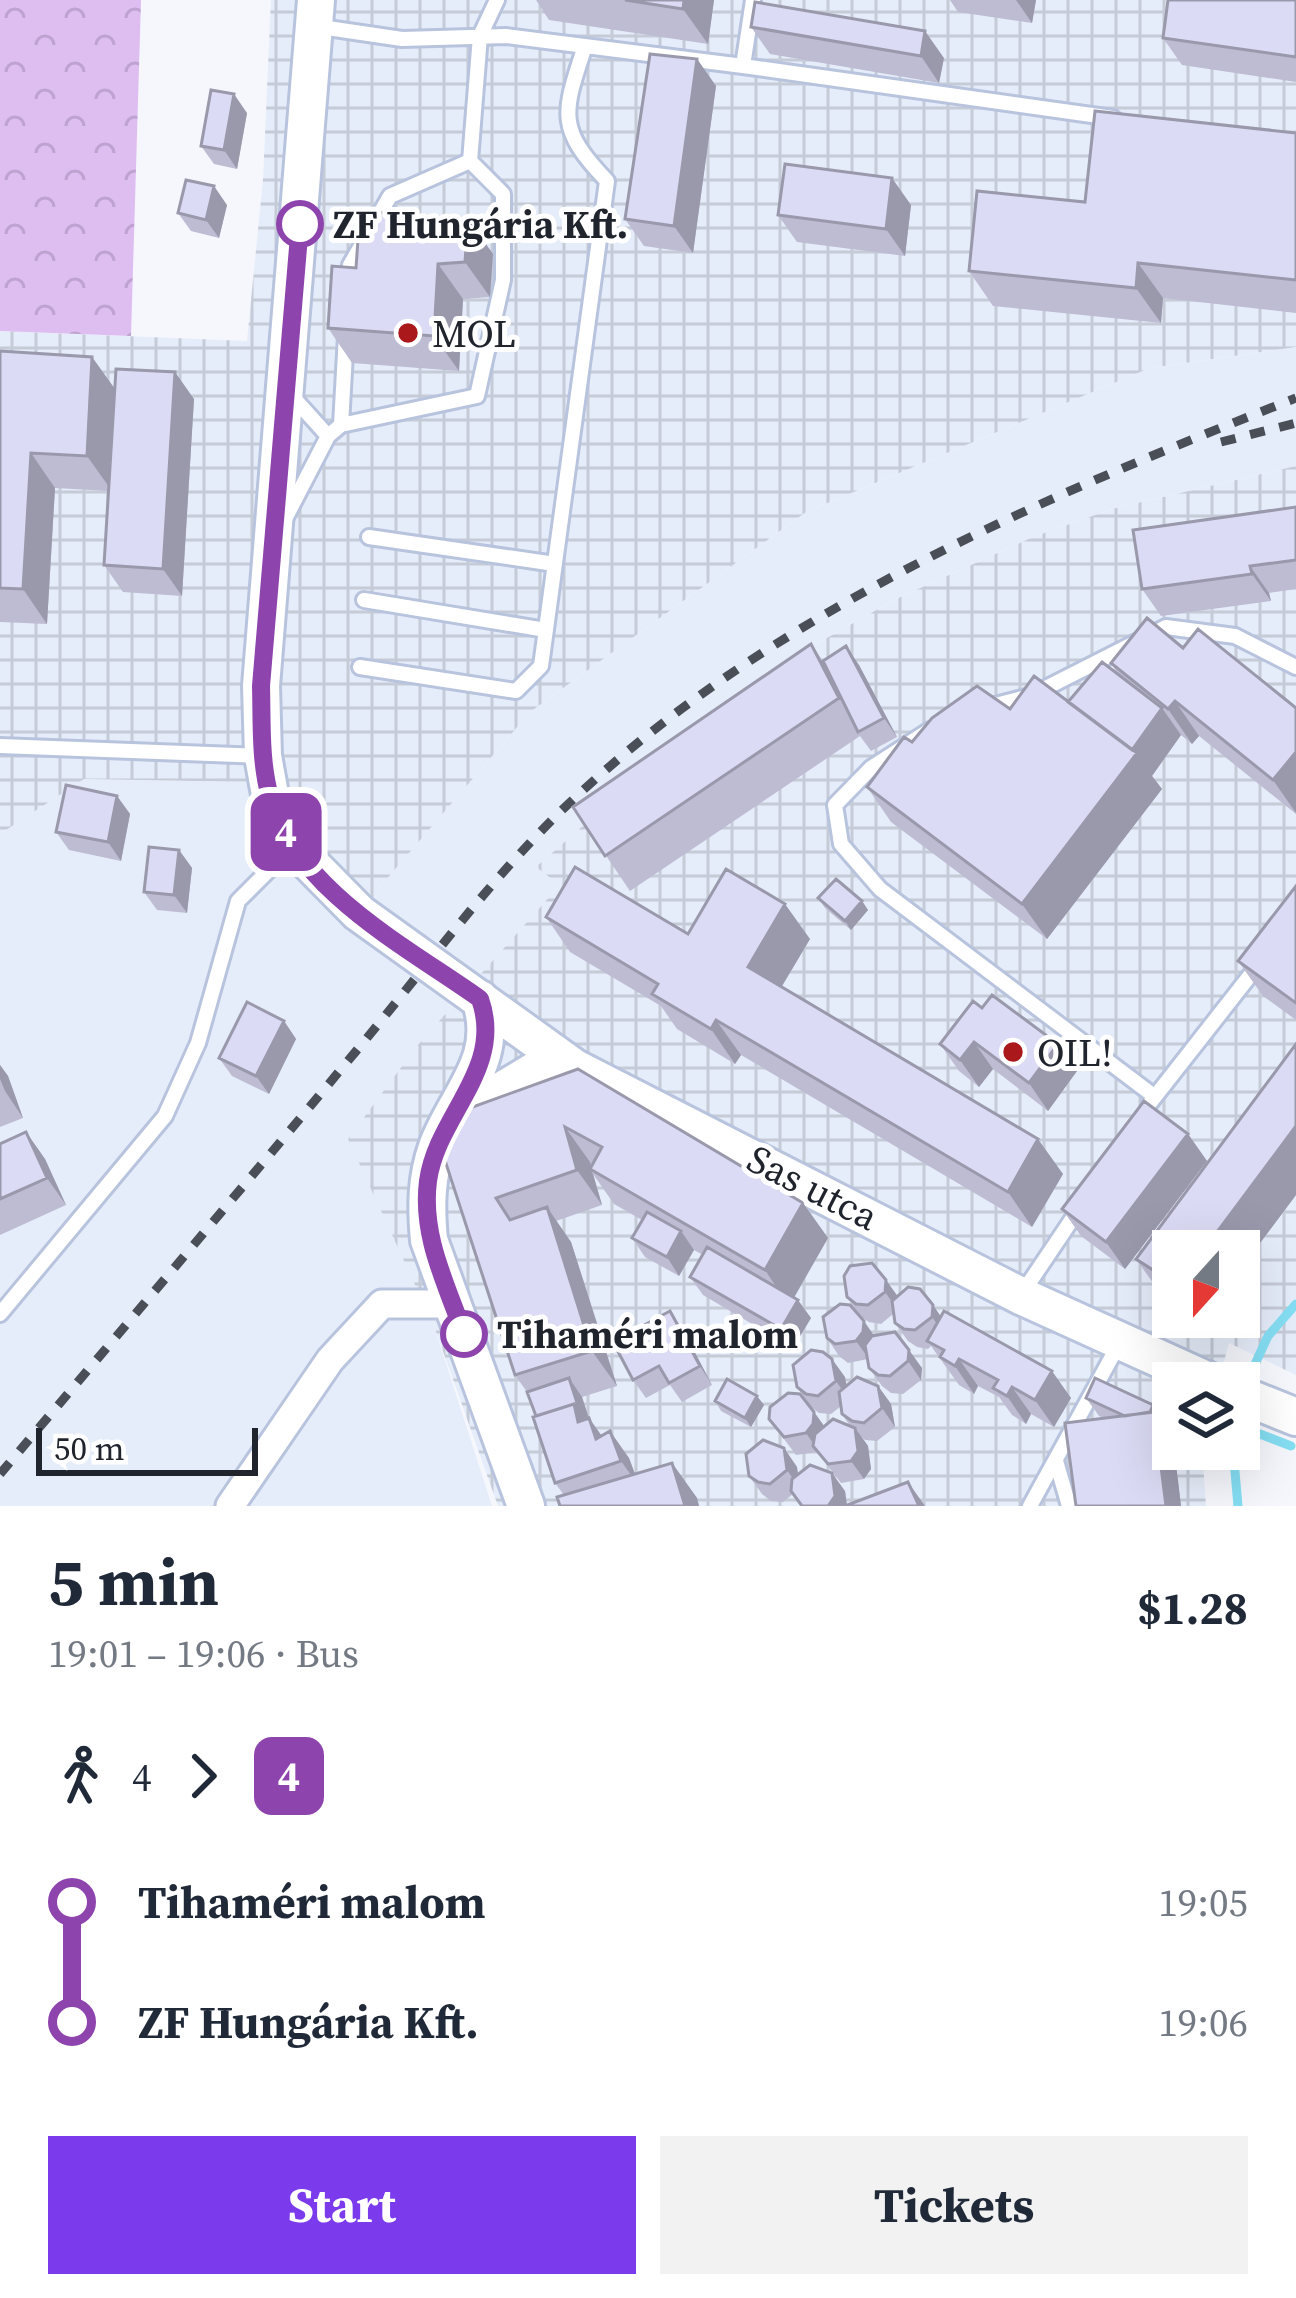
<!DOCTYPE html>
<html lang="en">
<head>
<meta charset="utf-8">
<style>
	:root { --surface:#fff; --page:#f2f2f3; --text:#1f2937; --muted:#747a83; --accent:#7c3aed }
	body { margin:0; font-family:"Source Serif 4",serif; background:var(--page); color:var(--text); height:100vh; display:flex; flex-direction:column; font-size:45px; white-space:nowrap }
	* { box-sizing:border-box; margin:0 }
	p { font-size:39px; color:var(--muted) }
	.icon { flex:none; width:66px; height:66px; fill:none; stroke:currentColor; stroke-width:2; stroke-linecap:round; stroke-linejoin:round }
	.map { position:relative; height:1506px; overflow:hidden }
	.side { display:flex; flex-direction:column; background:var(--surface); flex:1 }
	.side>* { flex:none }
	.badge { padding:0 24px; border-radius:18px; font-size:42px; line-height:78px }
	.needle { width:78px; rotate:201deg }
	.controls { position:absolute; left:1152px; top:1230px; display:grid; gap:24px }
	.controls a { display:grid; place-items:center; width:108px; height:108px; border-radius:0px; background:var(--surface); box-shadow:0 12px 48px #0002; font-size:60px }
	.scale { position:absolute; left:36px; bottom:30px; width:222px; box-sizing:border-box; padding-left:12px; border:6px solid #20242d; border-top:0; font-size:33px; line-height:42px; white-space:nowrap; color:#20242d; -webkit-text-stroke:9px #fff; paint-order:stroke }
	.map>.badge { position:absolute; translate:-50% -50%; box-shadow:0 0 0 6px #fff }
	.legs { display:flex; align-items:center; gap:18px; height:132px; padding:0 48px; font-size:39px }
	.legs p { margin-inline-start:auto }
	.headline { display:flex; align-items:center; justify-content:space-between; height:204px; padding:0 48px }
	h1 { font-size:66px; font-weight:700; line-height:90px }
	.button { display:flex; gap:24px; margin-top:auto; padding:24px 48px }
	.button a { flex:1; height:138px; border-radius:0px; background:var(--accent); color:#fff; font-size:48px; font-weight:700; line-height:138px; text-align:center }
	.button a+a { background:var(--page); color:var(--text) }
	ul { padding:0 48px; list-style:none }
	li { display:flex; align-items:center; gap:42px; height:120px; font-size:45px }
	li i { display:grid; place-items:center; width:18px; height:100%; margin:0 15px; background:currentColor }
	li i::after { content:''; width:30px; height:30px; margin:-15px; border:9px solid; border-radius:50%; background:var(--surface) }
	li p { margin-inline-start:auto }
	li:first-child i { background:linear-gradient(#0000 50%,currentColor 0) }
	li:last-child i { background:linear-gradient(currentColor 50%,#0000 0) }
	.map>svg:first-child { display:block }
	.built { fill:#e6edfa }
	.industrial { fill:url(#industrial-grid); fill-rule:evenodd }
	.forest { fill:url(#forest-crowns) }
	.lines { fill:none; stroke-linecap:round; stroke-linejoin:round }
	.stream { stroke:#85def3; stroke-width:9 }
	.lane-casing { stroke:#b8c4dd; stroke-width:20 }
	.street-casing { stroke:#b8c4dd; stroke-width:33 }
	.secondary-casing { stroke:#b8c4dd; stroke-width:42 }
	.lane { stroke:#fff; stroke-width:14 }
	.street { stroke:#fff; stroke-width:27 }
	.secondary { stroke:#fff; stroke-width:36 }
	.rail { stroke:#4a4e56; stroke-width:9; stroke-dasharray:15 15; stroke-linecap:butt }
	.wall { fill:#bdbcd3 }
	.shaded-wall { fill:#9a99ac }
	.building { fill:#dcdbf5; stroke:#9a99ac; stroke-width:3 }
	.line-1-casing { stroke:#fff; stroke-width:27 }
	.line-1 { stroke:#8e44ad; stroke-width:18 }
	.stop-1-dot { fill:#fff; stroke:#8e44ad; stroke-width:6 }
	.poi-dot { fill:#ab181b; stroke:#fff; stroke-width:4.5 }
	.labels { text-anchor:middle; stroke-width:10; stroke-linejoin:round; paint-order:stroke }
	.stop-label { font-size:39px; font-weight:bold; fill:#20242d; stroke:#fff; text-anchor:start }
	.poi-label { font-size:39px; fill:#20242d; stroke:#fff; text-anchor:start }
	.street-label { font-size:39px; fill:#20242d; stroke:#fff }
</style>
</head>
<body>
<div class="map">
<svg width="1296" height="1506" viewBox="0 0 1296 1506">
	<defs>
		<pattern id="industrial-grid" width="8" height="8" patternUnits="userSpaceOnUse" patternTransform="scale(3)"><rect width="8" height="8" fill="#e6edfa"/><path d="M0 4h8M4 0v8" fill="none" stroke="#c5cbd7"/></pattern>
		<pattern id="forest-crowns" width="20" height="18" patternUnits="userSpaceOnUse" patternTransform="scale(3)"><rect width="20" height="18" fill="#debdf1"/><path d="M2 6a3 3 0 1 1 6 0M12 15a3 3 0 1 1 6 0" fill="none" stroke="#bea2cf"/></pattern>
	</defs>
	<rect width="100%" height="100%" fill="#f5f7fd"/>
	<path class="built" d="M1296 347V466L1112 509 1033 537 894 600 772 669 711 714 537 867 561 884 417 1046 434 1326 492 1506H0V834L84 779 253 782 379 888 530 712 806 512 1150 368Z"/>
	<path class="industrial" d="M271 0H1296V347L1150 368 806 512 530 712 379 888 359 942 264 839 252 782 84 779 0 834V331L247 341 263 179Z
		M1296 466V1375L1229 1343 1218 1383H1173V1449H1202L1206 1506H498L434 1326 348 1139 417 1046 560 885 536 867 711 714 772 669 894 600 1033 537 1112 509ZM1173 1251H1239V1317H1173Z"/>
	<path class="forest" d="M0 0H141L131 336 0 331Z"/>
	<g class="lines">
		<path class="stream" d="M1245 1386 1268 1336 1296 1304
			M1239 1426 1291 1446
			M1233 1449 1238 1506"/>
		<g class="lane-casing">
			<path id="lane" d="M314 26 402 39 506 36 743 66 753 0
				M743 66 1113 118
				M349 282 350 265 390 196 470 161 480 36 497 0
				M291 395 328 436
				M341 425 346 335
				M285 519 328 436 341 425 477 396 503 280V194L470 161
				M369 537 555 564
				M364 600 546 630
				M360 667 516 691 541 666 607 181C556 128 563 113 585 46
				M984 708 1030 696 1166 627 1235 636 1296 667
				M930 730 871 768 835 805 841 844 880 889 1154 1096
				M0 746 263 756
				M1150 1103 1259 964
				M1023 1292 1081 1206
				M0 1314 165 1116 198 1043 238 901 290 849
				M1056 1461 1069 1506
				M1030 1506 1120 1342"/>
		</g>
		<g class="street-casing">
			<path id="street" d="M230 1506 330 1360 382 1304H453"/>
		</g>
		<g class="secondary-casing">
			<path id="secondary" d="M316 0 261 686 263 756 271 800 293 846 359 913 575 1068 1021 1296 1213 1383
				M480 999C501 1059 457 1094 437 1147 426 1178 426 1207 429 1240L526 1506
				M451 1121 549 1062 575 1068
				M1239 1394 1296 1417"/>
		</g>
		<use href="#lane" class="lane"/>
		<use href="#street" class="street"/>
		<use href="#secondary" class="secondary"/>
		<path class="rail" d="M1221 442 1296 423
			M0 1474C119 1333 239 1192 357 1050 422 972 485 886 557 815 761 615 1034 501 1296 398"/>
	</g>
	<path class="wall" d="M536 0H714L708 44 549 20Z
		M950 0H1036L1032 23 958 12Z
		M1296 0V82L1182 65 1163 38Z
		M751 27 944 58 939 83 770 54Z
		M697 59 716 86 693 253 644 246 625 219Z
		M247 113 237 169 214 164 201 146Z
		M1296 133V313L1163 298 1161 323 993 306 969 271 1085 202Z
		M227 205 219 238 191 231 178 213Z
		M911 205 905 256 797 242 778 215Z
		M468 219 493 254 490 297 463 299 459 371 352 363 328 328 356 268Z
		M0 351 92 357 115 389 194 399 182 596 123 592 104 565 109 491 55 488 47 624 0 622Z
		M1296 507V589L1269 593 1271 601 1161 616 1142 589Z
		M811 644 823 661 859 665 897 737 871 751 860 736 630 891 573 807Z
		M1183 648 1296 708V814L1199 736 1192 744 1181 735 1152 776 1162 789 1047 939 891 822 867 787 912 742 1010 709 1068 702 1119 675 1111 663Z
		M117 796 130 814 121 861 69 850 56 832Z
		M179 850 192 868 187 913 157 910 144 892Z
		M1296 886V1020L1263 996 1238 961Z
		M818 898 862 901 868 910 851 930 825 908Z
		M546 917 688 934 810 939 781 987 1063 1174 1032 1227 741 1055 735 1064 677 1029 661 1006 570 952Z
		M982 1008 1058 1044 1077 1071 1048 1111 993 1069 979 1087 959 1071 940 1044Z
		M284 1021 296 1039 269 1094 232 1076 219 1058Z
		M0 1065 8 1076 23 1118 0 1127Z
		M578 1069 803 1203 828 1238 794 1298 811 1318 793 1348 703 1295 690 1277 703 1255 694 1250 679 1276 645 1257 632 1238 642 1220 614 1204 593 1174 602 1205 556 1221 571 1242 617 1386 582 1397 589 1418 602 1436 629 1458 635 1474 672 1463 697 1498 699 1506H560L564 1495 555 1483 527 1392 515 1375 438 1139Z
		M26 1132 45 1159 66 1205 0 1235V1144Z
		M1188 1134 1207 1161 1125 1269 1081 1236 1062 1209Z
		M1296 1195 1239 1271V1251H1173V1302L1161 1294 1136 1259Z
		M844 1276 898 1296 941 1317 1071 1398 1054 1427 1031 1414 1026 1424 1012 1415 999 1397 978 1386 974 1394 959 1385 931 1346 928 1349 917 1347 908 1341 895 1323 893 1314 881 1324 869 1322 860 1316 847 1297Z
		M683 1330 712 1385 682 1402 670 1385 646 1398 633 1380Z
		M874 1335 922 1368 921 1380 903 1394 891 1393 882 1386 869 1368 868 1359 848 1363 839 1356 827 1338Z
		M845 1377 847 1386H878L891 1404 895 1427 877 1441 865 1440 862 1437 868 1446 871 1469 864 1479 841 1483 817 1452 796 1455 769 1419 814 1412 824 1426H850L842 1414 841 1406 831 1414 819 1413 810 1406 797 1387Z
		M1086 1398 1153 1405 1166 1424 1165 1428 1173 1439 1181 1506H1076L1104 1418 1099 1416Z
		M715 1401 764 1405 751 1427 721 1411Z
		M784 1448 797 1467 798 1475 845 1491 847 1505 925 1506H801L793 1494 783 1502 771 1501 762 1494 749 1476Z"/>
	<path class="shaded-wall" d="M684 0H714L708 44 683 9Z
		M1016 0H1036L1032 23Z
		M925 31 944 58 939 83 921 56Z
		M697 59 716 86 693 253 674 226Z
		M234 94 247 113 237 169 224 150Z
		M892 178 911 205 905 256 886 229Z
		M214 186 227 205 219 238 206 220Z
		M468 219 493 254 490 297 465 262Z
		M1138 263 1163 298 1161 323 1136 288Z
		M438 264 463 299 459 371 434 336Z
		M92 357 117 392 112 491 87 456Z
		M175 372 194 399 182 596 163 569Z
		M31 453 55 488 47 624 23 589Z
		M1250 566 1269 593 1271 601 1252 574Z
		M846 646 859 665 897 737 884 718Z
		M1175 701 1199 736 1192 744 1168 709Z
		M1162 708 1181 735 1152 776 1162 789 1047 939 1022 904Z
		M1296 752V813L1273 780Z
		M117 796 130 814 121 861 108 842Z
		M179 850 192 868 187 913 174 895Z
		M862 901 868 910 851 930 845 921Z
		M785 904 810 939 772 1003 748 967Z
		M716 1020 741 1055 735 1064 711 1029Z
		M284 1021 296 1039 269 1094 256 1076Z
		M974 1042 993 1069 979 1087 960 1060Z
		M1058 1044 1077 1071 1048 1111 1029 1083Z
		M0 1065 8 1076 23 1118 5 1091 0 1079Z
		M1296 1126V1195L1239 1271V1251H1203Z
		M565 1127 590 1162 592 1170 590 1169 593 1174 602 1205 577 1170Z
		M26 1132 45 1159 66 1205 47 1178Z
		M1188 1134 1207 1161 1125 1269 1106 1242Z
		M1038 1139 1063 1174 1032 1227 1008 1192Z
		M803 1203 828 1238 789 1306 765 1270Z
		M547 1207 571 1242 617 1386 592 1351Z
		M681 1231 694 1250 679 1276 667 1257Z
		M886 1280 899 1298 898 1310 885 1292Z
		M798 1300 811 1318 793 1348 781 1329Z
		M933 1305 946 1324 945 1335 932 1317Z
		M670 1311 683 1330 712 1385 700 1366Z
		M864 1321 877 1340 869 1359 856 1341Z
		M909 1350 922 1368 921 1380 908 1361Z
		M832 1359 845 1377 849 1400 836 1381Z
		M959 1359 978 1386 974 1394 955 1366Z
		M1052 1371 1071 1398 1054 1427 1035 1400Z
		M569 1378 582 1397 593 1431 578 1422Z
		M878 1386 891 1404 895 1427 882 1408Z
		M1012 1387 1031 1414 1026 1424 1007 1396Z
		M757 1396 764 1405 751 1427 745 1418Z
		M1153 1405 1166 1424 1165 1428 1173 1439 1181 1506H1166L1145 1425Z
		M814 1412 827 1430 819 1452 806 1433Z
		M589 1418 608 1445 615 1466 596 1439Z
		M855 1428 868 1446 871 1469 864 1479 851 1461Z
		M610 1431 629 1458 640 1488 621 1461Z
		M784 1448 797 1467 800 1489 787 1470Z
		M672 1463 697 1498 699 1506H685Z
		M832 1473 845 1491 847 1506H828Z
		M908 1482 925 1506H919Z"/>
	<path class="building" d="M625 0H684L683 9Z
		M1168 0H1296V57L1163 38Z
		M755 2 925 31 921 56 751 27Z
		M650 54 697 59 674 226 625 219Z
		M211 90 234 94 224 150 201 146Z
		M1095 111 1296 133V280L1138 263 1136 288 969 271 977 191 1085 202Z
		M785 164 892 178 886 229 778 215Z
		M186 180 214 186 206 220 178 213Z
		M360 211 468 219 465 262 438 264 434 336 328 328 332 266 356 268Z
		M0 351 92 357 87 456 31 453 23 589 0 588Z
		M116 369 175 372 163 569 104 565Z
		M1296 507V560L1250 566 1252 574 1142 589 1133 530Z
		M1147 618 1183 648 1198 629 1296 708V752L1273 780 1175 701 1168 709 1111 663Z
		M811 644 839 698 605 856 573 807Z
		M846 646 884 718 858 732 823 661Z
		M1102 662 1162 708 1132 750 1068 702Z
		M1034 676 1137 753 1022 904 867 787 904 737 912 742 932 718 977 686 1010 709Z
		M66 785 117 796 108 842 56 832Z
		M149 847 179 850 174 895 144 892Z
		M575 867 688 934 726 869 785 904 748 967 1038 1139 1008 1192 716 1020 711 1029 652 994 658 984 546 917Z
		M836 879 862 901 845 921 818 898Z
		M1296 886V1003L1238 961Z
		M992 995 1058 1044 1029 1083 974 1042 960 1060 940 1044 973 1001 982 1008Z
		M247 1002 284 1021 256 1076 219 1058Z
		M1296 1044V1126L1203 1251H1173V1283L1136 1259Z
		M578 1069 803 1203 765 1270 590 1169 602 1147 565 1127 577 1170 496 1198 510 1220 547 1207 592 1351 515 1375 438 1139 456 1113Z
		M1144 1101 1188 1134 1106 1242 1062 1209Z
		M26 1132 47 1178 0 1199V1144Z
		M647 1212 681 1231 667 1257 632 1238Z
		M707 1247 798 1300 781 1329 690 1277Z
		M872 1263 886 1280 885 1292 868 1305 856 1304 847 1297 844 1276 850 1266Z
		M908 1287 920 1289 933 1305 932 1317 915 1330 904 1329 895 1323 892 1301Z
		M840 1304 850 1305 864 1321 863 1332 856 1341 835 1344 827 1338 823 1317Z
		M670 1311 700 1366 669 1383 659 1366 633 1380 613 1342Z
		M944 1311 1052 1371 1035 1400 1012 1387 1007 1396 993 1388 998 1380 959 1359 955 1366 940 1357 944 1350 927 1341Z
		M895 1332 909 1350 908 1361 890 1376 878 1375 869 1368 865 1345 872 1336Z
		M811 1350 823 1352 832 1359 836 1381 818 1396 806 1394 797 1387 793 1365Z
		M857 1377 878 1386 882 1408 864 1423 852 1421 842 1414 839 1392Z
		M569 1378 580 1412 574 1404 536 1416 527 1392Z
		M1095 1378 1153 1405 1150 1412 1125 1416 1086 1398Z
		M727 1379 757 1396 745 1418 715 1401Z
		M788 1393 800 1394 814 1412 813 1424 806 1433 784 1437 769 1419 770 1407Z
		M574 1404 578 1422 589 1418 596 1439 610 1431 621 1461 555 1483 533 1417Z
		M1154 1412 1166 1506H1076L1065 1423Z
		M833 1419 855 1428 858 1451 851 1461 828 1464 813 1446 815 1434Z
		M763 1440 784 1448 787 1470 770 1484 758 1482 749 1476 746 1454Z
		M672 1463 685 1506H560L557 1497Z
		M810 1465 832 1473 835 1496 828 1506H802L791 1491 792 1479Z
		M908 1482 919 1506H845Z"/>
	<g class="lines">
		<g class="line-1-casing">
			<path id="line-1" d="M300 224 261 686C262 723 260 761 270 797 296 890 407 947 480 999 505 1069 437 1115 428 1181 421 1236 446 1283 464 1334"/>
		</g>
		<use href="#line-1" class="line-1"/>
	</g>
	<g class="stop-1-dot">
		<circle cx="300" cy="224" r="21"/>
		<circle cx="464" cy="1334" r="21"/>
	</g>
	<g class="poi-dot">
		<circle cx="408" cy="333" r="12"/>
		<circle cx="1013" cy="1052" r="12"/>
	</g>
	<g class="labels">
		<g class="stop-label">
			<text x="333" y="238">ZF Hungária Kft.</text>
			<text x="497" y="1348">Tihaméri malom</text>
		</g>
		<g class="poi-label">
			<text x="432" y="347">MOL</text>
			<text x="1037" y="1066">OIL!</text>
		</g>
		<g class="street-label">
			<text transform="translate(813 1187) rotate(27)" y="14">Sas utca</text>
		</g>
	</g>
</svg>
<div class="controls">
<a><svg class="needle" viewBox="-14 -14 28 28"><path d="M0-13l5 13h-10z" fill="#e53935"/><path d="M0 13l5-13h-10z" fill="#747a83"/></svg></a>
<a><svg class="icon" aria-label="layers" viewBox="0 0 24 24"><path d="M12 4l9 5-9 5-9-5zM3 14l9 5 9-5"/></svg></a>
</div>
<div class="scale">50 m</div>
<b class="badge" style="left:286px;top:832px;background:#8e44ad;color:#fff">4</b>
</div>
<section class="side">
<div class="headline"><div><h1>5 min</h1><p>19:01 – 19:06 · Bus</p></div><b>$1.28</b></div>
<div class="legs"><svg class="icon" aria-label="walk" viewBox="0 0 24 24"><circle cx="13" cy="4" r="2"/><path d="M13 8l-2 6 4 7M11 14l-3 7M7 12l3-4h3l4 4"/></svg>4<svg class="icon" aria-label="forward" viewBox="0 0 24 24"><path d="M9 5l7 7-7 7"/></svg><b class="badge" style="background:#8e44ad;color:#fff">4</b></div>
<ul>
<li><i style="color:#8e44ad"></i><b>Tihaméri malom</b><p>19:05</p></li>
<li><i style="color:#8e44ad"></i><b>ZF Hungária Kft.</b><p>19:06</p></li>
</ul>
<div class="button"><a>Start</a><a>Tickets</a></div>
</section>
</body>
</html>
